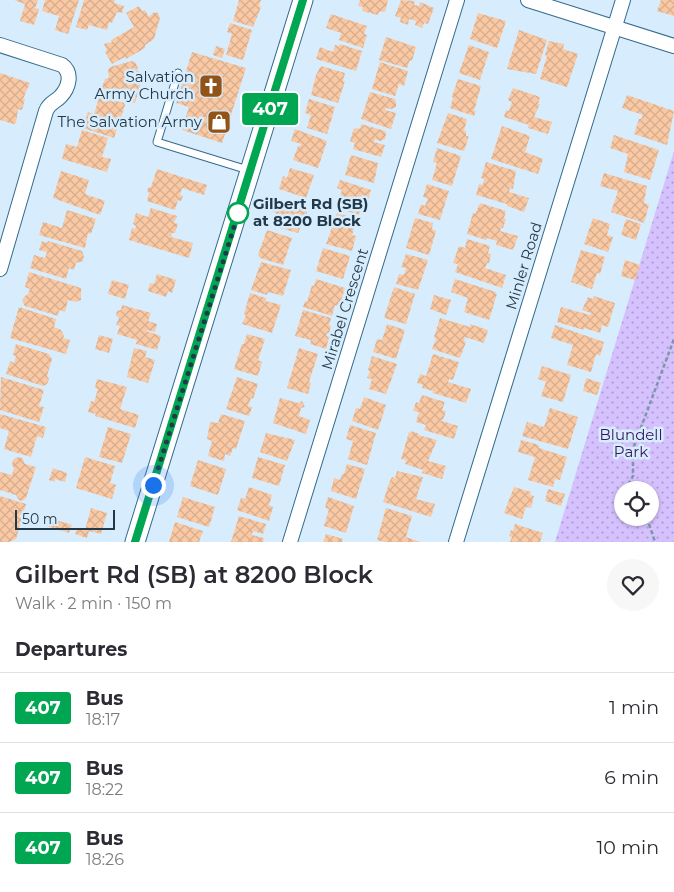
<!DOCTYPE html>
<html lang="en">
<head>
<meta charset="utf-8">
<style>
	:root { --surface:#fff; --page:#f7f7f7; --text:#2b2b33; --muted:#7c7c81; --line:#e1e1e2 }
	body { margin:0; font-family:Montserrat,sans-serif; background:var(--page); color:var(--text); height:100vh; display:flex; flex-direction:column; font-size:19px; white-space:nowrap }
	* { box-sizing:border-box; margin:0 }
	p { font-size:16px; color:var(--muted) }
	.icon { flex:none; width:28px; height:28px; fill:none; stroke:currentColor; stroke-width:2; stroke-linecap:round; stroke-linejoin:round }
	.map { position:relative; height:542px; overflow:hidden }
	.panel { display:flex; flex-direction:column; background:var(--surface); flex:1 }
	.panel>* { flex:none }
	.badge { padding:0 10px; border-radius:4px; font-size:18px; line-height:32px }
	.tools { position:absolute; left:614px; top:481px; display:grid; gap:10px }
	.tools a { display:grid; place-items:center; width:45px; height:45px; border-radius:50%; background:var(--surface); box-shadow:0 1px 4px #0004; font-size:25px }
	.scale { position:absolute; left:15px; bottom:12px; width:100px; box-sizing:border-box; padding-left:5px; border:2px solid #223949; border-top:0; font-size:14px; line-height:18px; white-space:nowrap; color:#223949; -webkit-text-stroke:4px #d7edfd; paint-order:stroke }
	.you { position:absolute; width:25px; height:25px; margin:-12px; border:4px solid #fff; border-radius:50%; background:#1a73e8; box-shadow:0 0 0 8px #1a73e833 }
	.map>.badge { position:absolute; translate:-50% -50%; box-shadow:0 0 0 2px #fff }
	h2 { padding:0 15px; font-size:19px; line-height:45px }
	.round { display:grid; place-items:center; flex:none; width:52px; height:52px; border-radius:26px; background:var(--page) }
	.overview { display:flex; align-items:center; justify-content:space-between; height:85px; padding:0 15px }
	h1 { font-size:24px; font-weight:600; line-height:38px }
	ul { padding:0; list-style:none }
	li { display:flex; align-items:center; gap:15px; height:70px; padding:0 15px; border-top:1px solid var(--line) }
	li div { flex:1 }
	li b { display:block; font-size:19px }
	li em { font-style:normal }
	li .badge { min-width:55px; font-weight:700; text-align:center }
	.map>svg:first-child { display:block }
	.park { fill:url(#park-dots); fill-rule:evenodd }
	.building { fill:url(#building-cross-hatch) }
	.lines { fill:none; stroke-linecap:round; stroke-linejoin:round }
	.lane-casing { stroke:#336a8d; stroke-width:9 }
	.street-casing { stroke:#336a8d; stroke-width:16 }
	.secondary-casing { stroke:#336a8d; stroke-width:21 }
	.path { stroke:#7f96a6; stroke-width:2.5; stroke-dasharray:4 2.5; stroke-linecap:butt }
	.lane { stroke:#fff; stroke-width:7 }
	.street { stroke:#fff; stroke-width:14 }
	.secondary { stroke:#fff; stroke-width:19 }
	.line-casing { stroke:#fff; stroke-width:11 }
	.line { stroke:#00a651; stroke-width:8 }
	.walk { stroke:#223949; stroke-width:5; stroke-dasharray:0 9 }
	.stop-dot { fill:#fff; stroke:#00a651; stroke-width:2.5 }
	.labels { text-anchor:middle; stroke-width:5; stroke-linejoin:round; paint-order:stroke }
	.poi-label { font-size:15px; fill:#223949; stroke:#d7edfd; text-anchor:end }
	.stop-label { font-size:15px; font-weight:bold; fill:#223949; stroke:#d7edfd; text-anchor:start }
	.street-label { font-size:15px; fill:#223949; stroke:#d7edfd }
	.park-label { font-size:15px; fill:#37155f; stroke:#d7edfd }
</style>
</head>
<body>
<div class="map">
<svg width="674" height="542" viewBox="0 0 674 542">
	<defs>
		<pattern id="park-dots" width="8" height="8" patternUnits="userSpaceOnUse" patternTransform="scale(1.25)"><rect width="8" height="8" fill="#d5c1fd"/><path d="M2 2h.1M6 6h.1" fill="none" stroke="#ac9ecf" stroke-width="1.8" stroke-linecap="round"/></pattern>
		<pattern id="building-cross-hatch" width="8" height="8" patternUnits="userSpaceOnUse" patternTransform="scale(1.25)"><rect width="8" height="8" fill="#fac9a4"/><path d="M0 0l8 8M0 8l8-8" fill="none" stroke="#d6ad8f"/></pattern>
	</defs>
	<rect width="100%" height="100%" fill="#d7edfd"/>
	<path class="park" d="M674 151V542H555ZM622 490H650V518H622Z"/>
	<path class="building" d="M14 0H38L35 8 39 9 34 25 20 21 25 4Z
		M45 0H79L68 34 55 30 59 16 42 11Z
		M84 0H115L114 3 124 6 122 13 117 12 112 23 109 22 107 30 89 25 87 30 76 27Z
		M239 0H261L259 6 261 7 253 27 233 21Z
		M360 0H388L385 12 380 11 378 15 362 11 363 7 358 6Z
		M401 0 415 1 414 5 419 6 420 2 434 8 428 24 424 23 422 28 415 25 416 21 409 19 408 25 400 22 401 18 395 16Z
		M661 0H674V16L657 11Z
		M139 6 142 11 145 10 149 17 154 12 158 13 160 18 154 39 145 45V48L126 59 125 57 112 64 105 52 107 50 104 44 112 42 111 40 134 27 126 13Z
		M478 13 506 21 497 48 470 39Z
		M331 14 367 26 364 34 367 35 363 48 339 40 341 33 326 28Z
		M230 23 252 30 243 60 226 55 232 34 227 32Z
		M519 30 547 40 536 74 507 69Z
		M386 37 416 47 412 61 410 60 407 68 379 60Z
		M549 41 564 44 563 49 578 54 567 87 540 79 547 56 545 55Z
		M340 44 362 51 356 71 316 59 320 47 333 52 335 45 339 46Z
		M469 45 489 52 480 80 459 73Z
		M216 46 225 49 222 58 213 55Z
		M192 52 246 68 222 143 182 130 189 107 176 103Z
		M132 61 135 62 138 68 137 71 144 73 135 103 100 93 105 79 109 78 108 70 110 67Z
		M380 62 408 71 404 86 399 84 395 96 372 89Z
		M321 66 345 73 343 81H345L338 103 311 95 316 75Z
		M0 73 30 83 23 99H25L22 110 18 109 16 123 13 124 0 120Z
		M458 79 481 86 474 111H476L474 116 450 108 453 98 452 96Z
		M513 88 540 97 538 104H540L534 117 552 122 548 134 528 128 529 125 504 117 506 110 509 111 512 102 508 100Z
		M370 92 395 99 396 102V107L392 109 386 108 385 110 396 113 391 129 361 119Z
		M627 95 674 111 667 145 634 134 639 119H641L643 115 622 108Z
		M101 96 124 103 125 105 114 138 83 128 88 112 94 114 99 98Z
		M309 99 335 107 327 134 307 128 311 115 305 113Z
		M448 113 467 119 464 131H466V136H469L464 151 437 143Z
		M361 124 385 131 386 134 385 139 380 141 375 139 374 142 385 145 381 157 353 149 355 143 350 141 354 128 360 129Z
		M502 126 530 136 525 152 543 159 538 174 491 159Z
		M295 129 327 141 318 168 293 160 298 146H300L301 144 291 141Z
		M82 130 108 138 102 157 111 159 107 172 62 159 66 144 77 147Z
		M614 135 659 150 650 180 624 172 628 154 610 148Z
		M437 148 461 156 452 186 432 180 437 163 433 162Z
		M351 155 378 163 374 183 345 175Z
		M486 162 516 171 513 189 510 188 509 192 529 198 524 212 507 206V204L476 195 479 184 483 185 484 179 481 178Z
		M290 168 314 175 306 198 279 189 283 176 287 178Z
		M157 169 207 185 204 195 182 188 180 195 183 196 181 201 178 200 175 210 147 201 149 193 147 190 148 188 151 187Z
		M61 171 89 180 85 194 105 201 100 215 53 198Z
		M604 173 647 186 644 203 649 205 644 223 611 212 618 191 600 186Z
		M340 180 371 190 367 204 363 203 359 215 336 208 342 190 337 188Z
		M427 184 449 191 440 220 418 214 421 204 425 206 428 198 423 197Z
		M277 199 305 207V210L307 212V215H303L302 218 304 219 298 233 273 226 276 213 273 212Z
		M480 203 506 211 504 218 506 219 503 228H501L500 231 518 236 513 250 496 245 497 241 487 238 486 240 467 234 473 213 475 214Z
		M151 208 177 216 174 223 178 224 175 233H172L171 237 193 243 189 258 129 240 132 228 135 229 136 226 133 224 136 213 148 217Z
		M67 210 96 219 91 234 88 233 85 248 39 235 43 222 62 228Z
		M337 213 357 219 352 235 356 236 352 251 326 244Z
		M415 218 433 223 432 229 436 231 429 255 406 248Z
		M593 218 610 224 607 235 613 237 608 252 584 244Z
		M626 219 641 224 636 240 621 235Z
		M267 230 292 238 283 265 260 258 258 255Z
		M467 239 490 246 488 253 491 254 489 263H487L485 268 506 275 502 288 455 272 458 264 453 263 459 246 465 248Z
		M42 241 47 243 48 241 82 251 84 256 83 261 76 263 74 270 69 268 66 279 30 268 34 255 45 258 47 252 39 250Z
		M323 248 350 256 343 279 316 271Z
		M581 250 605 257 600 274 597 273 592 289 571 282Z
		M406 254 428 260 418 290 396 284 399 274 404 275 406 268 401 267Z
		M625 260 640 265 635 280 621 276Z
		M261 262 291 270 283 296 268 292 267 295 251 290Z
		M29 272 81 288V300L76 302 68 300 65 312 59 310 58 316 25 306 22 300 25 296 28 294 30 289 25 287Z
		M157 274 176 280 172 293 168 291 166 297 148 291 150 283 154 284Z
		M316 279 345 288 341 301 338 306 335 305 332 316 303 307 305 301 307 302 312 285 314 286Z
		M455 279 496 292 495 294H497L489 320 464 312 468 298 451 292Z
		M112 280 129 285 125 299 108 294Z
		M394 287 415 294 406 324 384 318Z
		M250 293 266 298V301L281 305 272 333 242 324 246 315 244 314Z
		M434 295 451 300 446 315 430 309Z
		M594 296 615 303 608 327 602 325 600 333 584 328V330L557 322 561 307 590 315 591 313 582 310 588 297 593 299Z
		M122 305 151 313 148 321 157 324 155 332 147 330 146 331 161 336 157 350 136 344 137 340 117 334 120 326 116 325 119 318 116 315 117 311 121 310Z
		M19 307 56 319 54 327 61 330 64 336 63 338 70 340 66 354 10 338Z
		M303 310 331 318 329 325 331 326 329 333H327L326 336 329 337 326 349 310 344 311 340 295 336Z
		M440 318 470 327V324L488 330 484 343 465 337 464 341 466 342 460 358 432 349 436 339 434 337Z
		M387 324 405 330 396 359 373 352 377 339 382 340Z
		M555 325 604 342 600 356 596 354 591 372 567 365 573 345 551 338Z
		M247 334 265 339 258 360 262 362 258 376 234 369 242 344H244Z
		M99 335 113 339 109 353 95 349Z
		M16 344 49 354 52 359 47 376 49 379 47 384 43 386 6 374 10 361 14 363 16 356 13 355Z
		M134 348 147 351 145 357 155 360 148 383 127 377Z
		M299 348 318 354 309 382 311 383 308 394 287 388Z
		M433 354 459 362 453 380 449 379 448 382 471 389 466 403 433 393V391L422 388 423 385 417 383 420 374 426 376Z
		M372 356 397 364 386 394 369 389 372 379 367 378 370 371 368 370Z
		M542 366 571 375 563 402 541 396 546 382 538 379Z
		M1 377 44 390 39 406 44 407 39 422 0 410Z
		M237 377 258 384 253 399 251 398 248 406 252 407 249 416 226 409Z
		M586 378 601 383 597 395 583 391Z
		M97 379 127 387 120 409 139 415 135 428 95 416 96 414 88 412 91 401 94 402 98 389 95 388Z
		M422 395 445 402 442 410 446 411 443 420H439L458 426 454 439 424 430 426 425 416 422 419 412 413 411 416 402 419 403Z
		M364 397 386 405 378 430 352 421 356 408 360 409Z
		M280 398 298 403 302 401 305 407 301 408 299 416 310 420 306 434 273 423Z
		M550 408 578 417 568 449 522 436 527 422 544 427Z
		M0 414 46 427 43 438 37 436 31 457 4 449 9 431 0 428Z
		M221 414 245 421 236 449 233 448 230 456 225 454 224 461 208 456 212 441 207 439 210 422 218 423Z
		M350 425 376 433 367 465 348 459 353 441 346 439Z
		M108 427 131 434 122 463 99 457Z
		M412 431 419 434 418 435 437 440 428 461 446 466 442 479 422 473 423 470 405 464 406 460 401 459 409 432 411 433Z
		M266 433 295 440 287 461 260 452Z
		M521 440 539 445V448L567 457 560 480 555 479 553 487 528 480 535 457 518 452Z
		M20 457 23 459 25 464 36 467 26 498 22 501 19 500 16 495 0 490V472L12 475 14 468 12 465 13 460 15 458Z
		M85 457 115 466 110 483 116 485 112 499 76 488Z
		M258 457 285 465 279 486 252 478Z
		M198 460 226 469 218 495 190 486Z
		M347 464 365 469 356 499 331 491 334 478 340 480 342 474H344Z
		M53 468 67 473 65 482 55 479V482L49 480Z
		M397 471 423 477 416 499 435 504 431 517 383 502 389 483 392 477 395 478Z
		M249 487 272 495 269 505 273 507 269 521 237 510 241 498 245 499Z
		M514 487 531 492 530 495 534 496 531 508 526 507 522 519 504 513Z
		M548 489 565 494 561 506 545 501Z
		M0 496 26 504 16 539 9 542H0Z
		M183 497 215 507 209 527 177 517Z
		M328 497 354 506 346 533 324 526 329 509 325 508Z
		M91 508 107 513 101 534 89 531 87 538 75 534 77 528 85 530Z
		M386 508 412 516 406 537 420 542H385L377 540Z
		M239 516 266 524 263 534 253 531 252 535 264 538 263 542H231Z
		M50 518 72 525 69 533 47 526Z
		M175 522 203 531 199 542H169Z
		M515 524 543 533 540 542H510L512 537 509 536 511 530 513 531Z
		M326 534 343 539 342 542H323Z"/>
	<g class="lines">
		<g class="lane-casing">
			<path id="lane" d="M178 73 157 142 248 170"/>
		</g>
		<g class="street-casing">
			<path id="street" d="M528 0 674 46
				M0 45 62 65C73 73 69 88 60 97 55 102 49 103 46 111L0 269
				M290 542 457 0
				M456 542 623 0"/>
		</g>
		<g class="secondary-casing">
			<path id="secondary" d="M135 542 303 0"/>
		</g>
		<path class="path" d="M625 490 633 476V449L674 339
			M647 518 655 542"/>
		<use href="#lane" class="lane"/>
		<use href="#street" class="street"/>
		<use href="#secondary" class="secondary"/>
	</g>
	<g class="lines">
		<g class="line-casing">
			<path id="line" d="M135 542 303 0"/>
		</g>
		<use href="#line" class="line"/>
		<path class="walk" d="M153 485 240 208 238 213"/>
	</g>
	<defs>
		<g id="church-square" transform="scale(1.25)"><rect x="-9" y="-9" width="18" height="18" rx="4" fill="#915317" stroke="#d7edfd"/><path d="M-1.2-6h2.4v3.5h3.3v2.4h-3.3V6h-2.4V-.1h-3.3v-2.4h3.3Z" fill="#fff"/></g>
		<g id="shop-square" transform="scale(1.25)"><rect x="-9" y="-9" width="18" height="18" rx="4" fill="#915317" stroke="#d7edfd"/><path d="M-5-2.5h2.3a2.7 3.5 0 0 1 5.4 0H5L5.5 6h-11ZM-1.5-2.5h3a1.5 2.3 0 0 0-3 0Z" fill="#fff"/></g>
	</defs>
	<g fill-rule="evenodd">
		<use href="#church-square" x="211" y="86"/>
		<use href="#shop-square" x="219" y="122"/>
	</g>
	<circle class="stop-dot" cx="238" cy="213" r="10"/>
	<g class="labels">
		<g class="poi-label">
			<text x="194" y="82">Salvation<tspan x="194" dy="17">Army Church</tspan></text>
			<text x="202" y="127">The Salvation Army</text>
		</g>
		<g class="stop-label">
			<text x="253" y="209">Gilbert Rd (SB)<tspan x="253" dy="17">at 8200 Block</tspan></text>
		</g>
		<g class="street-label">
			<text transform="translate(524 266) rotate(-73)" y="5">Minler Road</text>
			<text transform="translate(345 309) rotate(-73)" y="5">Mirabel Crescent</text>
		</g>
		<g class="park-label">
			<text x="631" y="440">Blundell<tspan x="631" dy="17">Park</tspan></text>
		</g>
	</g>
</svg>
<div class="tools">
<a><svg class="icon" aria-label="locate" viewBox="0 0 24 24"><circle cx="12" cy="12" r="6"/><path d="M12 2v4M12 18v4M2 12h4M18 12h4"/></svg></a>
</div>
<div class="scale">50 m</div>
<div class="you" style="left:153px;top:485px"></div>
<b class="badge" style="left:270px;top:109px;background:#00a651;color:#fff">407</b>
</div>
<section class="panel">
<div class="overview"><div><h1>Gilbert Rd (SB) at 8200 Block</h1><p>Walk · 2 min · 150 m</p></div><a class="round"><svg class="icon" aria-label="heart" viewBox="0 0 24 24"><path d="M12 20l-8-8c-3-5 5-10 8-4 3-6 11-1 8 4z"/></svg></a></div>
<h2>Departures</h2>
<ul>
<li><span class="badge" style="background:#00a651;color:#fff">407</span><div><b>Bus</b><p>18:17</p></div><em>1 min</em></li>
<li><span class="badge" style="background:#00a651;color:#fff">407</span><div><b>Bus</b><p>18:22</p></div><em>6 min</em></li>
<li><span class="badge" style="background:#00a651;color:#fff">407</span><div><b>Bus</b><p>18:26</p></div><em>10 min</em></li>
</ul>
</section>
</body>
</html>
